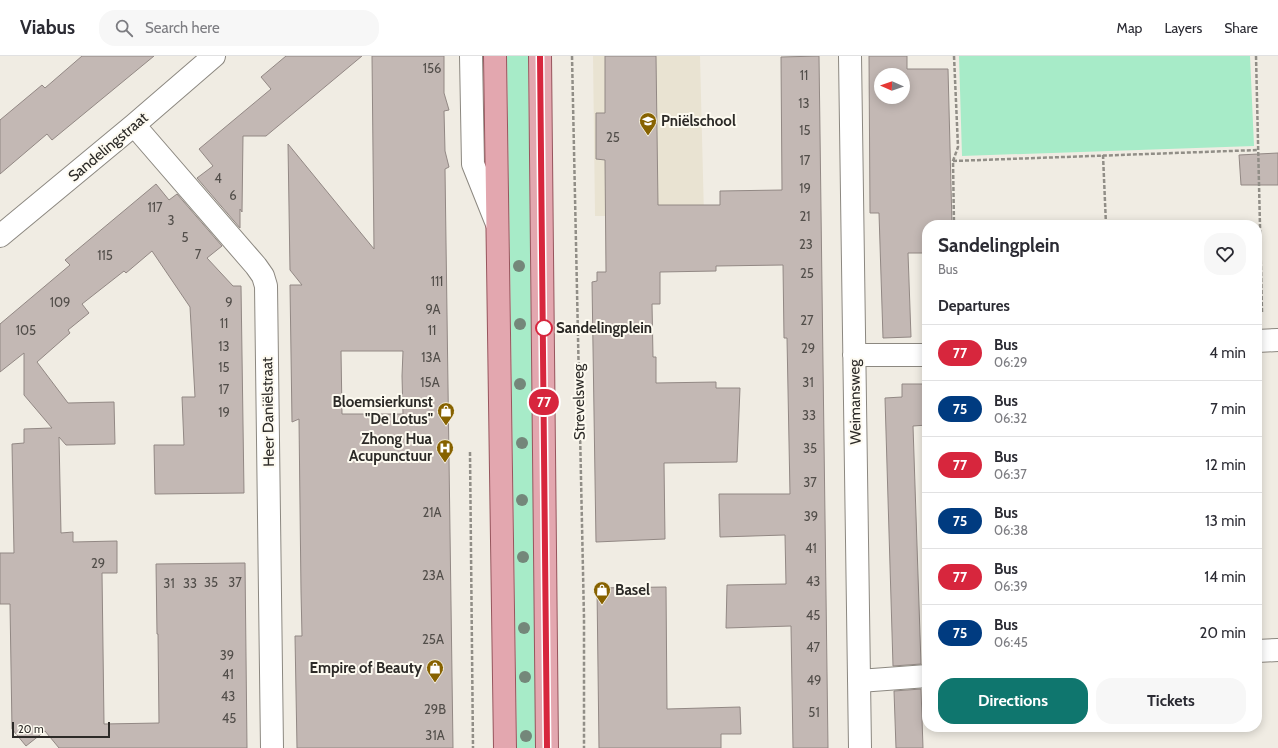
<!DOCTYPE html>
<html lang="en">
<head>
<meta charset="utf-8">
<style>
	:root { --surface:#fff; --page:#f7f7f7; --text:#2b2b33; --muted:#7c7c81; --line:#e1e1e2; --accent:#0f766e }
	body { margin:0; font-family:Cabin,sans-serif; background:var(--page); color:var(--text); height:100vh; display:flex; flex-direction:column; font-size:15px; white-space:nowrap }
	* { box-sizing:border-box; margin:0 }
	p { font-size:13px; color:var(--muted) }
	.icon { flex:none; width:22px; height:22px; fill:none; stroke:currentColor; stroke-width:2; stroke-linecap:round; stroke-linejoin:round }
	.map { position:relative; flex:1; overflow:hidden }
	.drawer { position:absolute; left:922px; top:164px; width:340px; height:512px; display:flex; flex-direction:column; background:var(--surface); border-radius:16px; box-shadow:0 2px 10px #0003 }
	.drawer>* { flex:none }
	.badge { padding:0 8px; border-radius:13px; font-size:14px; line-height:26px }
	.needle { width:26px; rotate:272deg }
	.buttons { position:absolute; left:874px; top:12px; display:grid; gap:8px }
	.buttons a { display:grid; place-items:center; width:36px; height:36px; border-radius:50%; background:var(--surface); box-shadow:0 2px 10px #0003; font-size:20px }
	.scale { position:absolute; left:12px; bottom:10px; width:98px; box-sizing:border-box; padding-left:4px; border:2px solid #2c2a27; border-top:0; font-size:11px; line-height:14px; white-space:nowrap; color:#2c2a27; -webkit-text-stroke:3px #fdfaf0; paint-order:stroke }
	.map>.badge { position:absolute; translate:-50% -50%; box-shadow:0 0 0 2px #fff }
	h2 { padding:0 16px; font-size:15px; line-height:36px }
	.round { display:grid; place-items:center; flex:none; width:42px; height:42px; border-radius:16px; background:var(--page) }
	.headline { display:flex; align-items:center; justify-content:space-between; height:68px; padding:0 16px }
	h1 { font-size:19px; font-weight:700; line-height:30px }
	.primary-button { display:flex; gap:8px; margin-top:auto; padding:8px 16px }
	.primary-button a { flex:1; height:46px; border-radius:16px; background:var(--accent); color:#fff; font-size:16px; font-weight:700; line-height:46px; text-align:center }
	.primary-button a+a { background:var(--page); color:var(--text) }
	ul { padding:0; list-style:none }
	li { display:flex; align-items:center; gap:12px; height:56px; padding:0 16px; border-top:1px solid var(--line) }
	li div { flex:1 }
	li b { display:block; font-size:15px }
	li em { font-style:normal }
	li .badge { min-width:44px; font-weight:700; text-align:center }
	header { display:flex; align-items:center; gap:24px; box-sizing:border-box; height:56px; padding:0 20px; background:var(--surface); border-bottom:1px solid var(--line) }
	header strong { font-size:19px }
	nav { display:flex; gap:22px; margin-inline-start:auto; font-size:14px }
	.search { width:280px; height:36px; background:var(--page); display:flex; align-items:center; gap:10px; box-sizing:border-box; padding:0 14px; border-radius:16px; color:var(--muted); font-size:15px }
	.map>svg:first-child { display:block }
	.built { fill:#e9e3d2 }
	.green { fill:#a7ebc8 }
	.building { fill:#c3b8b4; stroke:#928884; fill-rule:evenodd }
	.lines { fill:none; stroke-linecap:round; stroke-linejoin:round }
	.minor-casing { stroke:#8c8880; stroke-width:24 }
	.primary-casing { stroke:#97555d; stroke-width:24 }
	.path { stroke:#918e87; stroke-width:2.5; stroke-dasharray:4 2; stroke-linecap:butt }
	.minor { stroke:#fff; stroke-width:22 }
	.primary { stroke:#e3a7af; stroke-width:22 }
	.tree { fill:#74877a }
	.line-casing { stroke:#fff; stroke-width:9 }
	.line { stroke:#d7263d; stroke-width:6 }
	.stop-dot { fill:#fff; stroke:#d7263d; stroke-width:2 }
	.labels { text-anchor:middle; stroke-width:4; stroke-linejoin:round; paint-order:stroke }
	.number-label { font-size:13px; fill:#524e4a }
	.poi-label { font-size:15px; font-weight:bold; fill:#2c2a27; stroke:#fdfaf0; text-anchor:end }
	.street-label { font-size:15px; fill:#2c2a27; stroke:#fdfaf0 }
	.stop-label { font-size:15px; font-weight:bold; fill:#2c2a27; stroke:#fdfaf0; text-anchor:start }
</style>
</head>
<body>
<header>
<strong>Viabus</strong>
<div class="search"><svg class="icon" aria-label="search" viewBox="0 0 24 24"><circle cx="10" cy="10" r="6"/><path d="M15 15l6 6"/></svg>Search here</div>
<nav><a>Map</a><a>Layers</a><a>Share</a></nav>
</header>
<div class="map">
<svg width="1278" height="692" viewBox="0 0 1278 692">
	<rect width="100%" height="100%" fill="#f0ece3"/>
	<path class="built" d="M593 0H700L704 160H595Z"/>
	<path class="green" d="M507 0H528L536 692H517Z
		M959 0H1250L1254 90 962 100Z"/>
	<path class="building" d="M82 0H154L52 84 47 78 0 118V64L42 29 45 32Z
		M286 0H362L266 80H243L242 156 240 153V172L197 122 213 110 199 93 271 33 261 21Z
		M372 0H444V37L449 54 444 55 445 95 449 111 445 113 453 692H297L295 580H302L301 535 299 363 292 366 290 229H302L290 214 288 88 374 193ZM341 295H403L402 320 403 358H342Z
		M605 0H656L658 149H720V135L782 134 781 1 819 0 828 692H793L791 570 726 572 727 529 786 528 785 479 720 481 719 438H790L787 282H784L783 209 716 210V215L660 216V248H652L653 301H656V327L716 326V332H740L737 406 664 407 665 483 596 486 592 226 597 225V216H606L605 104 596 103V57H605Z
		M869 0H907V13H948L952 169H927V197H908L911 281 883 282 879 157H870ZM881 19H903V41H881Z
		M1278 97V129H1241L1239 99Z
		M156 128 169 144 177 138 222 190 207 202 233 230H241L244 437 155 438 154 389H184L182 341H195L190 251 152 195 126 217 124 215 82 248 89 257 68 274 70 277 37 306 68 347 114 346 115 388 66 389 59 381 61 477 73 476V486L117 485V517H102L104 668 159 667 158 578H157L156 508 245 507 247 692H59L45 675 26 690 12 673 10 548H0V497H14L12 388 24 387V373L52 372 24 339V297L0 316V268L70 209 65 204Z
		M902 328H926L927 341V369L913 370 921 608 893 610 885 342 902 341Z
		M666 531 667 653 740 651 741 678H721V692H599L597 532Z
		M921 633 923 692H896L894 635Z"/>
	<g class="lines">
		<g class="minor-casing">
			<path id="minor" d="M471 0 473 108 497 168
				M850 0 860 692
				M134 69 256 210 263 220 266 230 272 692
				M0 180 134 69 214 0
				M1257 285 1278 284
				M854 299H927
				M1257 595 1278 594
				M859 625 927 620"/>
		</g>
		<g class="primary-casing">
			<path id="primary" d="M495 0 505 692
				M540 0 547 692"/>
		</g>
		<path class="path" d="M572 0 584 562V692
			M954 0 958 91 953 105 954 169
			M1256 0 1262 256
			M1103 99 1106 169
			M953 105 1258 94
			M470 396 473 692"/>
		<use href="#minor" class="minor"/>
		<use href="#primary" class="primary"/>
	</g>
	<g class="tree">
		<circle cx="519" cy="210" r="6"/>
		<circle cx="520" cy="268" r="6"/>
		<circle cx="520" cy="328" r="6"/>
		<circle cx="522" cy="387" r="6"/>
		<circle cx="522" cy="444" r="6"/>
		<circle cx="523" cy="501" r="6"/>
		<circle cx="524" cy="572" r="6"/>
		<circle cx="525" cy="621" r="6"/>
		<circle cx="526" cy="680" r="6"/>
	</g>
	<g class="lines">
		<g class="line-casing">
			<path id="line" d="M540 0 547 692"/>
		</g>
		<use href="#line" class="line"/>
	</g>
	<defs>
		<g id="school-pin" transform="scale(0.9)"><path d="M0 17L-7.5 6A9.5 9.5 0 1 1 7.5 6Z" fill="#876200" stroke="#fdfaf0"/><path d="M0-5L7-2L0 1L-7-2ZM-4 1L0 2.5L4 1V4Q0 6-4 4Z" fill="#fff"/></g>
		<g id="shop-pin" transform="scale(0.9)"><path d="M0 17L-7.5 6A9.5 9.5 0 1 1 7.5 6Z" fill="#876200" stroke="#fdfaf0"/><path d="M-5-2.5h2.3a2.7 3.5 0 0 1 5.4 0H5L5.5 6h-11ZM-1.5-2.5h3a1.5 2.3 0 0 0-3 0Z" fill="#fff"/></g>
		<g id="hospital-pin" transform="scale(0.9)"><path d="M0 17L-7.5 6A9.5 9.5 0 1 1 7.5 6Z" fill="#876200" stroke="#fdfaf0"/><path d="M-5-5h3v3.5h4V-5h3V5h-3V1.5h-4V5h-3Z" fill="#fff"/></g>
	</defs>
	<g fill-rule="evenodd">
		<use href="#school-pin" x="648" y="65"/>
		<use href="#shop-pin" x="446" y="355"/>
		<use href="#hospital-pin" x="445" y="392"/>
		<use href="#shop-pin" x="602" y="534"/>
		<use href="#shop-pin" x="435" y="612"/>
	</g>
	<circle class="stop-dot" cx="544" cy="272" r="8"/>
	<g class="labels">
		<g class="number-label">
			<text x="432" y="17">156</text>
			<text x="804" y="24">11</text>
			<text x="804" y="52">13</text>
			<text x="805" y="79">15</text>
			<text x="613" y="86">25</text>
			<text x="805" y="109">17</text>
			<text x="218" y="127">4</text>
			<text x="805" y="137">19</text>
			<text x="233" y="144">6</text>
			<text x="155" y="156">117</text>
			<text x="805" y="165">21</text>
			<text x="171" y="169">3</text>
			<text x="185" y="186">5</text>
			<text x="806" y="193">23</text>
			<text x="198" y="203">7</text>
			<text x="105" y="204">115</text>
			<text x="807" y="222">25</text>
			<text x="437" y="230">111</text>
			<text x="60" y="251">109</text>
			<text x="229" y="251">9</text>
			<text x="433" y="258">9A</text>
			<text x="807" y="269">27</text>
			<text x="224" y="272">11</text>
			<text x="26" y="279">105</text>
			<text x="432" y="279">11</text>
			<text x="224" y="295">13</text>
			<text x="808" y="297">29</text>
			<text x="431" y="306">13A</text>
			<text x="224" y="316">15</text>
			<text x="430" y="331">15A</text>
			<text x="808" y="331">31</text>
			<text x="224" y="338">17</text>
			<text x="224" y="361">19</text>
			<text x="809" y="364">33</text>
			<text x="810" y="397">35</text>
			<text x="810" y="431">37</text>
			<text x="432" y="461">21A</text>
			<text x="811" y="465">39</text>
			<text x="811" y="497">41</text>
			<text x="98" y="512">29</text>
			<text x="433" y="524">23A</text>
			<text x="813" y="530">43</text>
			<text x="211" y="531">35</text>
			<text x="235" y="531">37</text>
			<text x="169" y="532">31</text>
			<text x="190" y="532">33</text>
			<text x="813" y="564">45</text>
			<text x="433" y="588">25A</text>
			<text x="813" y="596">47</text>
			<text x="227" y="604">39</text>
			<text x="228" y="623">41</text>
			<text x="814" y="629">49</text>
			<text x="228" y="645">43</text>
			<text x="435" y="658">29B</text>
			<text x="814" y="661">51</text>
			<text x="229" y="667">45</text>
			<text x="435" y="684">31A</text>
		</g>
		<g class="poi-label">
			<text x="661" y="70" text-anchor="start">Pniëlschool</text>
			<text x="433" y="351">Bloemsierkunst<tspan x="433" dy="17">"De Lotus"</tspan></text>
			<text x="432" y="388">Zhong Hua<tspan x="432" dy="17">Acupunctuur</tspan></text>
			<text x="615" y="539" text-anchor="start">Basel</text>
			<text x="422" y="617">Empire of Beauty</text>
		</g>
		<g class="street-label">
			<text transform="translate(108 91) rotate(-40)" y="5">Sandelingstraat</text>
			<text transform="translate(579 346) rotate(-91)" y="5">Strevelsweg</text>
			<text transform="translate(855 346) rotate(-91)" y="5">Weimansweg</text>
			<text transform="translate(268 356) rotate(-91)" y="5">Heer Daniëlstraat</text>
		</g>
		<g class="stop-label">
			<text x="556" y="277">Sandelingplein</text>
		</g>
	</g>
</svg>
<div class="buttons">
<a><svg class="needle" viewBox="-14 -14 28 28"><path d="M0-13l5 13h-10z" fill="#e53935"/><path d="M0 13l5-13h-10z" fill="#7c7c81"/></svg></a>
</div>
<div class="scale">20 m</div>
<b class="badge" style="left:544px;top:346px;background:#d7263d;color:#fff">77</b>
<section class="drawer">
<div class="headline"><div><h1>Sandelingplein</h1><p>Bus</p></div><a class="round"><svg class="icon" aria-label="heart" viewBox="0 0 24 24"><path d="M12 20l-8-8c-3-5 5-10 8-4 3-6 11-1 8 4z"/></svg></a></div>
<h2>Departures</h2>
<ul>
<li><span class="badge" style="background:#d7263d;color:#fff">77</span><div><b>Bus</b><p>06:29</p></div><em>4 min</em></li>
<li><span class="badge" style="background:#003b80;color:#fff">75</span><div><b>Bus</b><p>06:32</p></div><em>7 min</em></li>
<li><span class="badge" style="background:#d7263d;color:#fff">77</span><div><b>Bus</b><p>06:37</p></div><em>12 min</em></li>
<li><span class="badge" style="background:#003b80;color:#fff">75</span><div><b>Bus</b><p>06:38</p></div><em>13 min</em></li>
<li><span class="badge" style="background:#d7263d;color:#fff">77</span><div><b>Bus</b><p>06:39</p></div><em>14 min</em></li>
<li><span class="badge" style="background:#003b80;color:#fff">75</span><div><b>Bus</b><p>06:45</p></div><em>20 min</em></li>
</ul>
<div class="primary-button"><a>Directions</a><a>Tickets</a></div>
</section>
</div>
</body>
</html>
